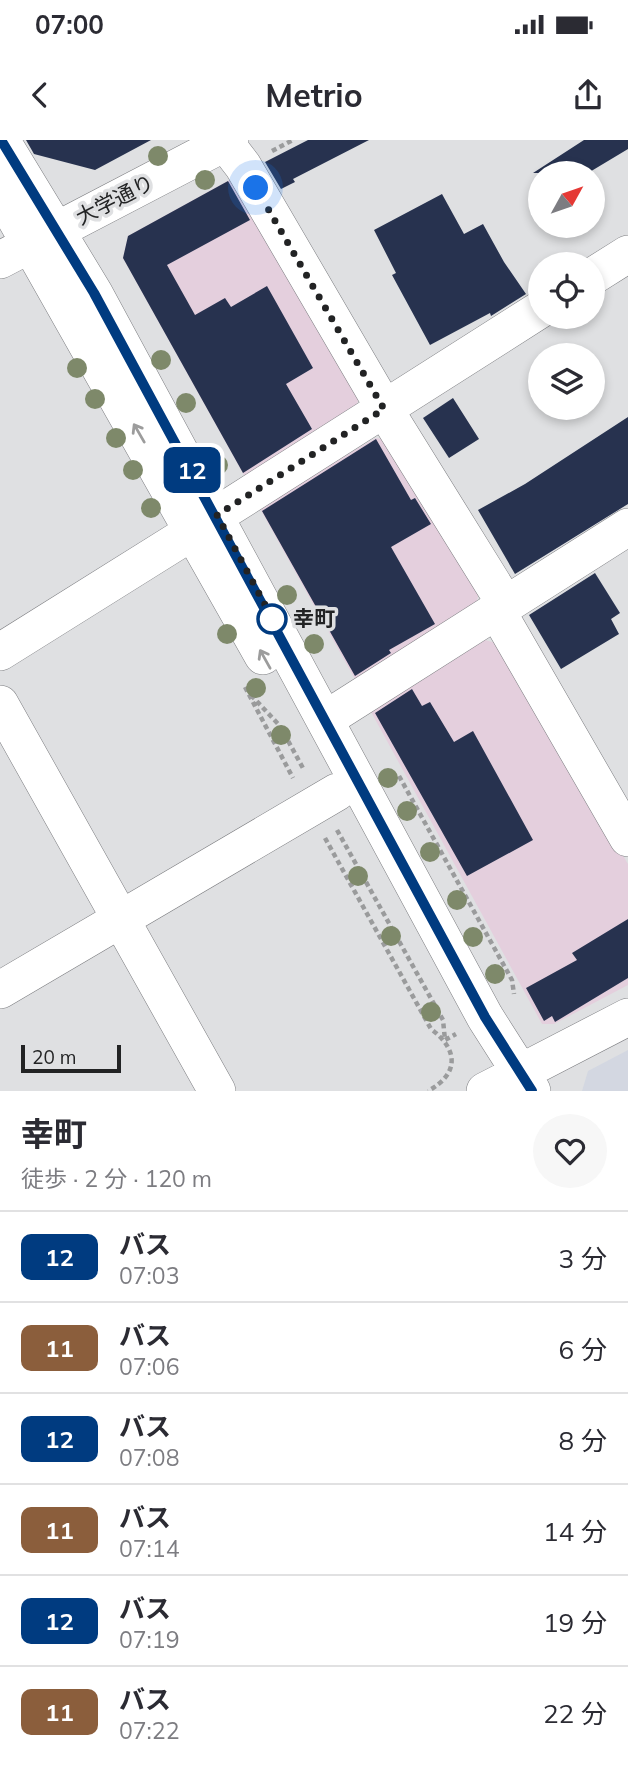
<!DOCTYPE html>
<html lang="ja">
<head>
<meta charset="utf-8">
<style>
	:root { --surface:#fff; --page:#f7f7f7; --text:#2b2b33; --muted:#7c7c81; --line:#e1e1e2 }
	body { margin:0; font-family:Mulish,"Noto Sans JP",sans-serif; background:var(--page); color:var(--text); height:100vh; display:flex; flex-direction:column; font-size:26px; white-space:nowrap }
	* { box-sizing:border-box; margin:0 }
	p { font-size:23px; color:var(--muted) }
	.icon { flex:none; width:38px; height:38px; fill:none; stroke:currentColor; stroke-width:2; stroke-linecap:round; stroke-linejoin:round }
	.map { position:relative; height:951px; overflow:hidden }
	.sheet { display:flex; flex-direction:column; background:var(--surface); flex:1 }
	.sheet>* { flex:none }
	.badge { padding:0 14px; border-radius:10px; font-size:24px; line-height:46px }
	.needle { width:46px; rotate:50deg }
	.tools { position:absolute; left:528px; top:21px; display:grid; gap:14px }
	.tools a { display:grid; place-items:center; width:77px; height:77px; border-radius:50%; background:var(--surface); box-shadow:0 4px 10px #0003; font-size:35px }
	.scale { position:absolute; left:21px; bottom:18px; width:100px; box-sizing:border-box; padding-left:7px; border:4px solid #222324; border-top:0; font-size:19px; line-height:24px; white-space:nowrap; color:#222324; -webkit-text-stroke:5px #dfe0e2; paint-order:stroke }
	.you { position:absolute; width:35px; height:35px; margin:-18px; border:5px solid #fff; border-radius:50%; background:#1a73e8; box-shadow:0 0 0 10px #1a73e833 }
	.map>.badge { position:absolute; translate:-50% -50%; box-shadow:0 0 0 4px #fff }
	.round { display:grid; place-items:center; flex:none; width:74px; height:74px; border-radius:37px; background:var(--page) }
	.head { display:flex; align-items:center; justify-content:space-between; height:119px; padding:0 21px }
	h1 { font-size:33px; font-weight:700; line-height:52px }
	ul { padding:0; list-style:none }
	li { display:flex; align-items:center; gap:21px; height:91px; padding:0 21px; border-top:2px solid var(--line) }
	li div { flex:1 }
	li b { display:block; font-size:26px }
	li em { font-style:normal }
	li .badge { min-width:77px; font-weight:700; text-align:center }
	.status { display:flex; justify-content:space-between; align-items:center; height:49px; padding:0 35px; background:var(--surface); direction:ltr }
	.status svg { height:19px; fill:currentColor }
	header { display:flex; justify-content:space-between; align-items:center; height:91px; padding:0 21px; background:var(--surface); font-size:32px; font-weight:700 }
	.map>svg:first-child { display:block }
	.commercial { fill:#e4cfdd }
	.built { fill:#d3d7e1 }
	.building { fill:#27324f }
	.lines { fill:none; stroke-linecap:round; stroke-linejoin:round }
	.minor-casing { stroke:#7c7d80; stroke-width:38 }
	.path { stroke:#9a9b9c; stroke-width:4.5; stroke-dasharray:5 3.5; stroke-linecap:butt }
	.minor { stroke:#fff; stroke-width:37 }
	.tree { fill:#7e896a }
	.oneway { stroke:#9c9c9c }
	.line-casing { stroke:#fff; stroke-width:16 }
	.line { stroke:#003b80; stroke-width:10 }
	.walk { stroke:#222324; stroke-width:7; stroke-dasharray:0 12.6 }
	.stop-dot { fill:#fff; stroke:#003b80; stroke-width:3.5 }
	.labels { text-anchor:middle; stroke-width:7; stroke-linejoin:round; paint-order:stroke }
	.street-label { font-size:21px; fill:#222324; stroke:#dfe0e2 }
	.stop-label { font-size:21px; font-weight:bold; fill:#222324; stroke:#dfe0e2; text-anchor:start }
</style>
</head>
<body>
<div class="status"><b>07:00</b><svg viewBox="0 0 49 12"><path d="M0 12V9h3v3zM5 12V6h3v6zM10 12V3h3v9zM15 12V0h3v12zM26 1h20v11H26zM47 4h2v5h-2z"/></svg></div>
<header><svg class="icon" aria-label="back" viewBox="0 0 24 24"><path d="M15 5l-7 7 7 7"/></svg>Metrio<svg class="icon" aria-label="share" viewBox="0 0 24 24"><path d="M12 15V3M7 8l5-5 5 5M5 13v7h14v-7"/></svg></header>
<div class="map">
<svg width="628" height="951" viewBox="0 0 628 951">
	<rect width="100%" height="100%" fill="#dfe0e2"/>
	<path class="commercial" d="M233 38 360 255 355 270 245 337 123 118 128 96Z
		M376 298 392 301 480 446 476 466 356 541 258 365Z
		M481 499 496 503 628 724V845L554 884H542L370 570Z"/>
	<path class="built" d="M628 910V951H582L588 931Z"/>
	<path class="building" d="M26 0H151L95 30 34 14Z
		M308 0H369L293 39 295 42 281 49 265 22Z
		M584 0H628V9L588 33H533Z
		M228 41 250 80 167 125 195 175 225 158 231 167 267 146 313 228 286 244 312 289 243 333 123 118 128 96Z
		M442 54 464 94 483 84 504 122 526 154 491 176 490 173 430 205 392 135 396 133 374 90Z
		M453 258 479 299 449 318 423 278Z
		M628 277V364L515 434 478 370 525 344Z
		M376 299 411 360 415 358 431 384 391 407 435 484 389 510 391 513 355 536 262 371Z
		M595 433 620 473 611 479 619 494 561 529 529 475Z
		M412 549 422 566 430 562 454 602 473 591 533 700 467 736 375 573Z
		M628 779V838L555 882 552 876 544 881 526 848 577 820 572 813Z"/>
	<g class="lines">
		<g class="minor-casing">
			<path id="minor" d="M1 0 94 153 485 877 532 951
				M223 0 243 26 393 283 506 465
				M0 51 263 516
				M0 120 230 0
				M593 136 628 114
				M217 375 541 169
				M497 471 628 698
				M0 512 195 390
				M0 564 217 951
				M326 579 628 387
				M0 850 337 652
				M485 951 628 877"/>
		</g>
		<path class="path" d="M272 11 293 0
			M245 547 293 638
			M251 555 280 586 304 630
			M399 636 512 840 514 854
			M337 690 443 880 445 900 456 894
			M325 698 431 889C459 910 459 934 428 951"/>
		<use href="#minor" class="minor"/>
	</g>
	<g class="tree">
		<circle cx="158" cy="16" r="10"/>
		<circle cx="205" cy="40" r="10"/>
		<circle cx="161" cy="220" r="10"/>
		<circle cx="77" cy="228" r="10"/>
		<circle cx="95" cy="259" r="10"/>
		<circle cx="186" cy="263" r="10"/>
		<circle cx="116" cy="298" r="10"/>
		<circle cx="218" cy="325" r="10"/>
		<circle cx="133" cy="330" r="10"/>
		<circle cx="151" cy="368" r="10"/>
		<circle cx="287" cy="455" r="10"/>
		<circle cx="227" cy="494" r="10"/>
		<circle cx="314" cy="504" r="10"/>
		<circle cx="256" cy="548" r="10"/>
		<circle cx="281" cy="595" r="10"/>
		<circle cx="388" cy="638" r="10"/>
		<circle cx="407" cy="671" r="10"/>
		<circle cx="430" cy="712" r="10"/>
		<circle cx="358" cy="736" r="10"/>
		<circle cx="457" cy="760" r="10"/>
		<circle cx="391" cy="796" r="10"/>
		<circle cx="473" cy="797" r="10"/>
		<circle cx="495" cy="834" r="10"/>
		<circle cx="431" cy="872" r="10"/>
	</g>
	<defs><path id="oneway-shaft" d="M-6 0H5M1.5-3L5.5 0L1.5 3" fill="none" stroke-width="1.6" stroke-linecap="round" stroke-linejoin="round" transform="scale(1.75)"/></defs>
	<g class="oneway">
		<use href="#oneway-shaft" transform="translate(139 293) rotate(-120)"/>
		<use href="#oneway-shaft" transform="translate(265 519) rotate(-119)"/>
	</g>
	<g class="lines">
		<g class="line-casing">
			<path id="line" d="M1 0 94 153 485 877 532 951"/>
		</g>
		<use href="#line" class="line"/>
		<path class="walk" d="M256 48 384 269 217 375 278 489 272 479"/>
	</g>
	<circle class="stop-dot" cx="272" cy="479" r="14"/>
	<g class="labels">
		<g class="street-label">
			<text transform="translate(115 60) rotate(-27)" y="7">大学通り</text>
		</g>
		<g class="stop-label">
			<text x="293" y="486">幸町</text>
		</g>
	</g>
</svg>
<div class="tools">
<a><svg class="needle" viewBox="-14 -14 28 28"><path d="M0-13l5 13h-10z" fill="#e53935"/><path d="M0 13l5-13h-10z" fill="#7c7c81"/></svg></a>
<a><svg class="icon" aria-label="locate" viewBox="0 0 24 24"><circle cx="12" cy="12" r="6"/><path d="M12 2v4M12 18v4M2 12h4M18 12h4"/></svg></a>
<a><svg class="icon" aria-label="layers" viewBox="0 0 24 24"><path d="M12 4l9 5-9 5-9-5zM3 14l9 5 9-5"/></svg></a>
</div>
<div class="scale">20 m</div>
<div class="you" style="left:256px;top:48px"></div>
<b class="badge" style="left:192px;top:330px;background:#003b80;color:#fff">12</b>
</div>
<section class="sheet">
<div class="head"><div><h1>幸町</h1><p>徒歩 · 2 分 · 120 m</p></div><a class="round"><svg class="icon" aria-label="heart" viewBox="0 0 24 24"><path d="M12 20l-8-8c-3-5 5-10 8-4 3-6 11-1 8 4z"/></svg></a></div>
<ul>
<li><span class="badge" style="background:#003b80;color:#fff">12</span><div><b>バス</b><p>07:03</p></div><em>3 分</em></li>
<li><span class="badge" style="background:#8b5e3c;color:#fff">11</span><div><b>バス</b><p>07:06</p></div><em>6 分</em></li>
<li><span class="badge" style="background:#003b80;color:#fff">12</span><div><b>バス</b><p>07:08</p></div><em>8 分</em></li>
<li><span class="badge" style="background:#8b5e3c;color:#fff">11</span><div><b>バス</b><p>07:14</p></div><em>14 分</em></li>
<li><span class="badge" style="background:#003b80;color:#fff">12</span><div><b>バス</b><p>07:19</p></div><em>19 分</em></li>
<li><span class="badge" style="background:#8b5e3c;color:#fff">11</span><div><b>バス</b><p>07:22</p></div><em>22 分</em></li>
</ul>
</section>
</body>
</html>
